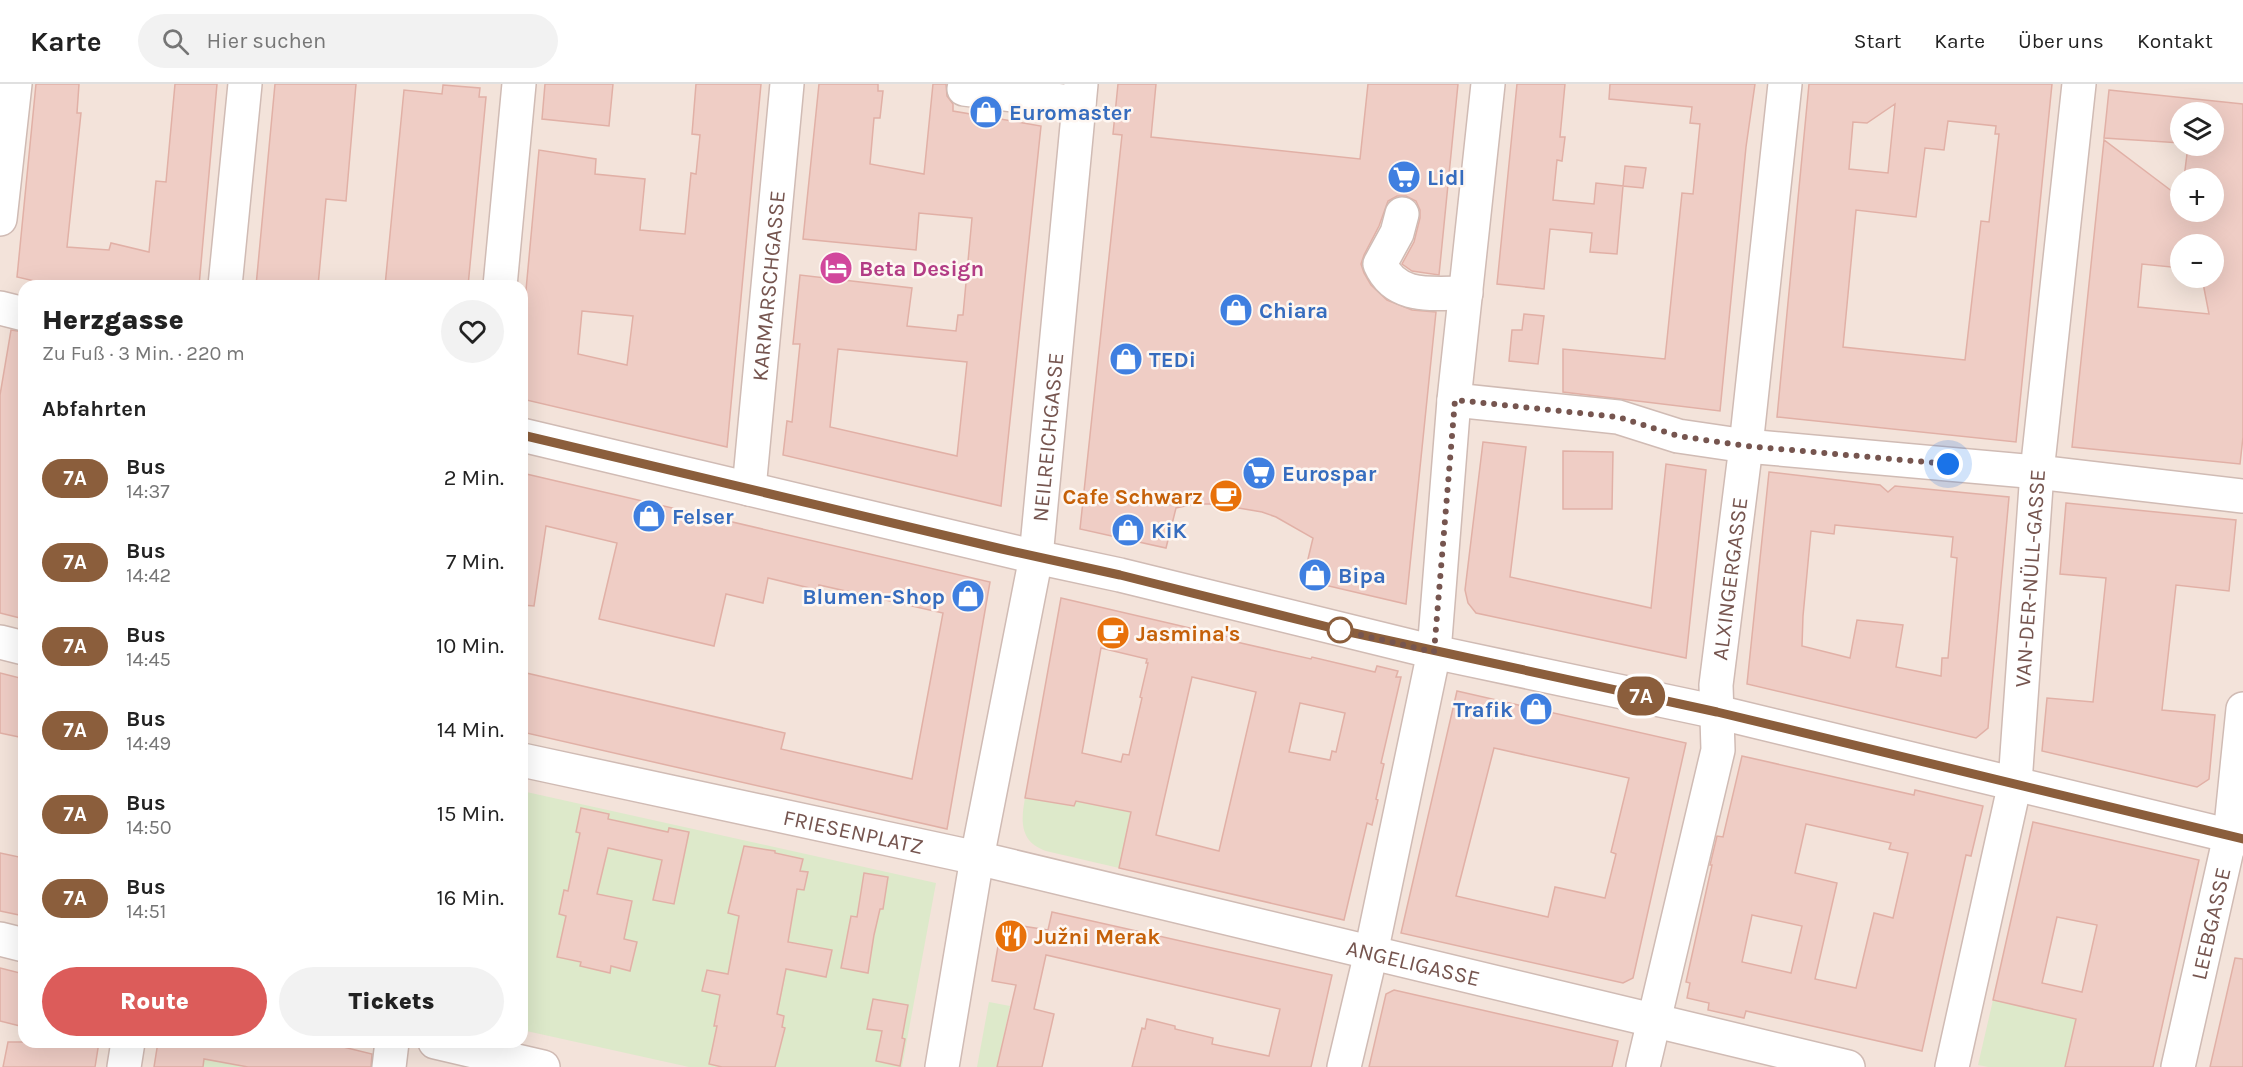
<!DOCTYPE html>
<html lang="de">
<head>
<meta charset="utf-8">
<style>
	:root { --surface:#fff; --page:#f2f2f2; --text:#222; --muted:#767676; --line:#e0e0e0; --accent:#dc5c5a }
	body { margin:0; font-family:Karla,sans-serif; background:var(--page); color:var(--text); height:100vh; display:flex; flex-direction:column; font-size:22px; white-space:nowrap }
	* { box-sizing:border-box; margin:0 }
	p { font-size:20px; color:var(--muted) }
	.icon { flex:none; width:33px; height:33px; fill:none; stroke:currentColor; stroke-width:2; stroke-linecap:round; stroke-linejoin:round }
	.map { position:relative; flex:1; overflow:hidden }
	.panel { position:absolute; left:18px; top:196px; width:510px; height:768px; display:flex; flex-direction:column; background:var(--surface); border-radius:18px; box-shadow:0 6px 24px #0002 }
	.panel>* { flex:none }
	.badge { padding:0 12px; border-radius:20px; font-size:21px; line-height:39px }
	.fabs { position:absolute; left:2170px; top:18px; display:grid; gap:12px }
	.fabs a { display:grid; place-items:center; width:54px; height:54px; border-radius:50%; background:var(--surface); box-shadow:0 6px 24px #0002; font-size:30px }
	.you { position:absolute; width:30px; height:30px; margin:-15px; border:4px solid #fff; border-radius:50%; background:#1a73e8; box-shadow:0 0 0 9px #1a73e833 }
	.map>.badge { position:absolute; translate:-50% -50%; box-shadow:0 0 0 3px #fff }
	h2 { padding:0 24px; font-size:22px; line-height:54px }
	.round { display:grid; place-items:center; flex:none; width:63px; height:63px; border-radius:32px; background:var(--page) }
	.summary { display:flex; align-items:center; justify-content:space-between; height:102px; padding:0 24px }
	h1 { font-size:28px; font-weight:800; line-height:45px }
	.primary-button { display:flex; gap:12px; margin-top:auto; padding:12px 24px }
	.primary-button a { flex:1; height:69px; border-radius:36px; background:var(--accent); color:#fff; font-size:24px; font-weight:800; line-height:69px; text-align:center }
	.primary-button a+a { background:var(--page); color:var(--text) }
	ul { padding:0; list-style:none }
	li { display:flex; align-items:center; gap:18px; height:84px; padding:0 24px }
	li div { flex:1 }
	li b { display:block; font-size:22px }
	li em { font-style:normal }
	li .badge { min-width:66px; font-weight:700; text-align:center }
	header { display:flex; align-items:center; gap:36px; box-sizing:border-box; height:84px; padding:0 30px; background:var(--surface); border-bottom:2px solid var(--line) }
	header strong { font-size:28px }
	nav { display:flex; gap:33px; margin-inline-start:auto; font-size:21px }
	.search { width:420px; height:54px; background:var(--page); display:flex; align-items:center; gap:15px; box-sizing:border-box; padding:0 21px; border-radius:33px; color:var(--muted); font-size:22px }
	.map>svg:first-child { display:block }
	.residential { fill:#f3e3da; fill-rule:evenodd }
	.green { fill:#dde9ca }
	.building { fill:#efcdc5; stroke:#e1b0a6; stroke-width:1.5; fill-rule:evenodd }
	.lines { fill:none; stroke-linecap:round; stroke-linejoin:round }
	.minor-casing { stroke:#d0bbb4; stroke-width:36 }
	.minor { stroke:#fff; stroke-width:33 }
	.line-casing { stroke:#fff; stroke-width:14 }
	.line { stroke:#8b5e3c; stroke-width:9 }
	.walk { stroke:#76554f; stroke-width:6; stroke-dasharray:0 10.8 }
	.stop-dot { fill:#fff; stroke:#8b5e3c; stroke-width:3 }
	.labels { text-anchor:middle; stroke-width:5; stroke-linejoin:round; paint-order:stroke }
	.shop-label { font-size:22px; font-weight:bold; fill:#366cbe; stroke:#fef7f2; text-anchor:start }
	.hotel-label { font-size:22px; font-weight:bold; fill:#b23c85; stroke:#fef7f2; text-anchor:start }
	.street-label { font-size:22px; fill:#76554f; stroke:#fef7f2 }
	.food-label { font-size:22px; font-weight:bold; fill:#c56008; stroke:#fef7f2; text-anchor:start }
</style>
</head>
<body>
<header>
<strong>Karte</strong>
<div class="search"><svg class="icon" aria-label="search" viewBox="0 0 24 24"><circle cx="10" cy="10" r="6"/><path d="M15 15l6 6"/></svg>Hier suchen</div>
<nav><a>Start</a><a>Karte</a><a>Über uns</a><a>Kontakt</a></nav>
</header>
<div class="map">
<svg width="2243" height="983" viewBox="0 0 2243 983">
	<rect width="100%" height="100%" fill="#fcf2ec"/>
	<path class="residential" d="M0 0H2243V983H0ZM2181 28H2214V62H2181ZM2181 94H2214V128H2181ZM2181 160H2214V194H2181ZM24 202H522V958H24Z"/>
	<path class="green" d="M522 707 936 799 902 983H689L522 946Z
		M1049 711 1138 730 1126 750 1119 784 1046 767C1019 758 1021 736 1025 714Z
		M1993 916 2076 935 2065 983H1988L1978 981Z
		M989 918 1010 922 997 983H977Z
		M204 975 248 983H203Z"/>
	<path class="building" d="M36 0H79L77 29H81L67 163 109 166 111 159 149 168 156 97 166 98 175 0H217L199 202H56L17 193Z
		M275 0H356L346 117 326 115 318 202H256Z
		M545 0H613L609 42 542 35Z
		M696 0H761L727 363 522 315V249L539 66 596 75 595 90 645 95 640 146 685 150 691 89 696 90 700 51 692 50ZM582 227 633 232 627 281 578 270Z
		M819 0H878V7H883L880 34H874L870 80 924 90 933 0H946L947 12 953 20V27L1041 42 1001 422 783 371 787 337 792 338 800 260H793L800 191 912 204 907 242 956 247 958 231H963L972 134 919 129 916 166 803 155ZM838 265 967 278 957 372 830 343Z
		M1118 0H1156L1151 53 1360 75 1368 0H1458L1439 191 1412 187 1402 180 1414 158 1420 134V126L1416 117 1406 112H1397L1388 117 1379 142 1364 171 1361 180 1364 189 1371 201 1387 216 1412 226 1436 228 1406 520 1303 496 1313 454 1276 433 1262 428 1215 420H1194L1176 424 1166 464 1080 445 1122 51 1113 50Z
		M1517 0H1565L1560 53H1565L1562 77 1557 76 1553 116 1594 120 1596 99 1623 102 1617 170 1590 168 1592 149 1550 145 1544 205 1497 200Z
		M1610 0H1755L1746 63 1720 327 1563 308V265L1665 275 1682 109 1693 110 1700 40 1690 39 1692 23 1609 15Z
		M1809 0H2052L2016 358 1777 333ZM1895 20 1888 89 1849 85 1853 38 1867 39ZM1948 37 1996 42 1995 50H1999L1989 138 1981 137 1965 276 1843 263 1856 126 1916 133 1925 64 1944 66Z
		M443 1 480 4 479 13H486L468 202H385L404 6 442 10Z
		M2109 6 2243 20V353L2240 380 2072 363 2104 56 2181 114V128H2214V94H2184L2188 62H2214V28H2181V59L2104 54ZM2181 160H2214V194H2202L2209 230 2138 223 2142 180 2181 184Z
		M1625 82 1646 84 1643 104 1623 102Z
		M1524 230 1544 232 1538 280 1509 277 1512 246H1522Z
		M11 246 24 248V535L0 529V311Z
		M1483 358 1526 363 1510 493 1651 524 1666 380 1706 386 1686 574 1476 529 1468 519 1465 506Z
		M1563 367 1613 368 1612 425H1563Z
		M1769 388 1880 401 1888 408 1895 402 2009 413 1988 644 1976 654 1747 600ZM1835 441 1953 453 1951 473 1957 474 1948 574H1942L1941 592 1896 583 1903 541 1857 536 1850 574 1802 562 1803 532 1811 447 1834 450Z
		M522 389 990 498 947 745 522 648V588L785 649 781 665 912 695 943 529 819 501 818 506 768 494 763 519 726 510 714 562 599 535 617 459 546 442 534 522 522 521Z
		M2066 419 2236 436 2229 507 2176 501 2162 626 2215 631 2209 695 2197 703 2042 667 2047 614 2093 618 2106 494 2060 490Z
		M1061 514 1233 554 1232 557 1311 575 1312 573 1375 588 1377 582 1398 587 1396 593H1401L1381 679 1384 680 1376 715 1378 716 1372 741 1367 739 1344 836 1119 784 1131 728 1076 717 1074 722 1025 714ZM1101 564 1147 575 1146 579H1148L1140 613 1142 614 1129 671 1123 670 1121 678 1082 669ZM1192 593 1256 608 1219 767 1156 751ZM1300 619 1345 629 1336 668 1332 667 1330 676 1289 668Z
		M0 589 24 595V654L0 649Z
		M1457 607 1686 659 1633 894 1623 899 1401 849ZM1494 664 1629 694 1611 768 1616 770 1605 814 1555 803 1548 833 1456 812Z
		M1742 672 1914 711 1915 706 1983 722 1971 772 1966 771 1922 967 1746 927 1744 934 1708 926 1709 919 1687 914 1690 899 1686 898 1712 781H1710L1717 752 1723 753ZM1806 740 1891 759 1889 765 1908 769 1893 834 1874 829 1856 904 1815 895 1837 799 1795 789ZM1752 831 1802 842 1791 889 1742 878Z
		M581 724 609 730 608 735 668 748 669 744 689 748 674 820 653 816 662 776 608 764 597 810 632 817 624 855 637 858 630 887 611 882 610 889 580 882 581 878 557 873 566 832 559 830 564 806 568 807 580 749 576 748Z
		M2033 738 2199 776 2153 983H2065L2076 935 1993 916ZM2057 833 2097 841 2082 908 2042 899Z
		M744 762 775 767V769L803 775 800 787 808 788 804 806 797 805 788 858 832 866 826 893 786 885 777 930 784 932 782 943 785 944 775 983H722L709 980 717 942H714L720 911 702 907 707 886 728 890 739 832 728 829Z
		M0 769 24 774V832L0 827Z
		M864 789 888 793 883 825H880L874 851 868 889 841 884 851 832 857 833Z
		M1052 828 1332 891 1311 983H1132L1142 944 1145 945 1147 935 1175 942V945L1213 954 1212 960 1269 972 1280 925 1046 871 1034 925 1054 930 1042 983H997L1016 901 992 897 1002 839 1048 846Z
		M2235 874 2243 875V983H2210Z
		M0 884 24 890V943L0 937Z
		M1394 906 1618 957 1612 983H1369L1386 910Z
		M873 915 908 921 902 954 905 955 900 982 876 977 882 947 867 945Z
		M8 958H99L95 983H3Z
		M158 958H323L372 970 371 983H248L204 975 203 983H154Z"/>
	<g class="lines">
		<g class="minor-casing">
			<g id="minor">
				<path d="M964 5 1079 19"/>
				<path d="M1402 130 1397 149 1380 180C1396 216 1433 209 1466 209"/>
				<path d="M0 135 15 0"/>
				<path d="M225 202 245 0"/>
				<path d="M500 202 519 0"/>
				<path d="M0 224 24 230"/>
				<path d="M1454 316 1618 333 1678 352 1746 362 2037 388 2243 412"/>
				<path d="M522 351 1036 473 1120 491 1434 568 1717 628 2243 755"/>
				<path id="s1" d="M749 405 787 0"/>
				<path d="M0 558 24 564"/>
				<path id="s2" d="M522 676 977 774 1848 983"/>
				<path d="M0 855 24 861"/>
				<path d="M435 958 543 983"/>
				<path d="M124 983 128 958"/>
				<path d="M389 983 392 958"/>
				<path id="s3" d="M942 983 977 774 1036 473 1081 0"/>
				<path d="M1344 983 1371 869 1434 568 1454 316 1488 0"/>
				<path id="s4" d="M1643 983 1718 666 1716 601 1746 362 1785 0"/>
				<path id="s5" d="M1952 983 2015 699 2037 388 2079 0"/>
				<path id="s6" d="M2178 983 2230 752 2243 625"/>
			</g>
		</g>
		<use href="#minor" class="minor"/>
	</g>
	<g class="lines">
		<g class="line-casing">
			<path id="line" d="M522 351 1002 465 1120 491 1340 546 1717 628 2243 755"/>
		</g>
		<use href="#line" class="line"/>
		<path class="walk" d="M1340 546 1434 568 1455 316 1618 333 1678 352 1746 362 1948 380"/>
	</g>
	<defs>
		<g id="shop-disc" transform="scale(1.725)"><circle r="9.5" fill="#3f7fe0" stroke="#fef7f2"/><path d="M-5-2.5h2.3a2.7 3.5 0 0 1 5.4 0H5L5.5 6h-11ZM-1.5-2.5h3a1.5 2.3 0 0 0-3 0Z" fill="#fff"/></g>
		<g id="supermarket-disc" transform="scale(1.725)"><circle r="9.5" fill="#3f7fe0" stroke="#fef7f2"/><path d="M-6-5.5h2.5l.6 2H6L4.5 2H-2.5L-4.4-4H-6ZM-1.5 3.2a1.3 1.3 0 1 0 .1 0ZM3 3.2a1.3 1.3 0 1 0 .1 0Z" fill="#fff"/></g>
		<g id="hotel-disc" transform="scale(1.725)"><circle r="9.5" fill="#d1479c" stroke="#fef7f2"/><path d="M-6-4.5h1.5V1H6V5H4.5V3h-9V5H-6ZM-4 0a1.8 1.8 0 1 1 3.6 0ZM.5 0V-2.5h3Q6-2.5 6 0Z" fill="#fff"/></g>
		<g id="cafe-disc" transform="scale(1.725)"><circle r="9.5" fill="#e8710a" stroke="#fef7f2"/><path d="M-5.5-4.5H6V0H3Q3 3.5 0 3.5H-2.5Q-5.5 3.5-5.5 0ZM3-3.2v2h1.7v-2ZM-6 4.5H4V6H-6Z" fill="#fff"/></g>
		<g id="restaurant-disc" transform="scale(1.725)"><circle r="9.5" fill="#e8710a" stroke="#fef7f2"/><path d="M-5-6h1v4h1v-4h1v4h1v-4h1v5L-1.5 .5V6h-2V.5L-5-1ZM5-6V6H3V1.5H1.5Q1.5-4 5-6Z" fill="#fff"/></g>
	</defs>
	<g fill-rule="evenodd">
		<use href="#shop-disc" x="986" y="28"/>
		<use href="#supermarket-disc" x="1404" y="93"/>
		<use href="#hotel-disc" x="836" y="184"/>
		<use href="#shop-disc" x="1236" y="226"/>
		<use href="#shop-disc" x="1126" y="275"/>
		<use href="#supermarket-disc" x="1259" y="389"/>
		<use href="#cafe-disc" x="1226" y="412"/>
		<use href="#shop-disc" x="649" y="432"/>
		<use href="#shop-disc" x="1128" y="446"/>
		<use href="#shop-disc" x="1315" y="491"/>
		<use href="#shop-disc" x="968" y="512"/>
		<use href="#cafe-disc" x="1113" y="549"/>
		<use href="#shop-disc" x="1536" y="625"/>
		<use href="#restaurant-disc" x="1011" y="852"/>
	</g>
	<circle class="stop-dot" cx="1340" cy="546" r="12"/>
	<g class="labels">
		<g class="shop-label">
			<text x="1009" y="36">Euromaster</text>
			<text x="1427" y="101">Lidl</text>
			<text x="1259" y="234">Chiara</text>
			<text x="1149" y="283">TEDi</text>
			<text x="1282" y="397">Eurospar</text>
			<text x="672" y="440">Felser</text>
			<text x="1151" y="454">KiK</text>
			<text x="1338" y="499">Bipa</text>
			<text x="945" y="520" text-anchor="end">Blumen-Shop</text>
			<text x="1513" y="633" text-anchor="end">Trafik</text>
		</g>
		<g class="hotel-label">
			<text x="859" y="192">Beta Design</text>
		</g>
		<g class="street-label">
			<text dy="8" stroke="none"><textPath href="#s1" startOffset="204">KARMARSCHGASSE</textPath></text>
			<text dy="8" stroke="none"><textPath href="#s3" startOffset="639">NEILREICHGASSE</textPath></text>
			<text dy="8" stroke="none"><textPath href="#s5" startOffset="496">VAN-DER-NÜLL-GASSE</textPath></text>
			<text dy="8" stroke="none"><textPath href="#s4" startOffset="498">ALXINGERGASSE</textPath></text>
			<text dy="8" stroke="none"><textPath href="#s2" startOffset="339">FRIESENPLATZ</textPath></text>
			<text dy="8" stroke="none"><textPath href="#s6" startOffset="147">LEEBGASSE</textPath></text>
			<text dy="8" stroke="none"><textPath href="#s2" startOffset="914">ANGELIGASSE</textPath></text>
		</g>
		<g class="food-label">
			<text x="1203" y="420" text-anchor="end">Cafe Schwarz</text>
			<text x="1136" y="557">Jasmina's</text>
			<text x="1034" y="860">Južni Merak</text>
		</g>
	</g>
</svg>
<div class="fabs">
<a><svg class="icon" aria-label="layers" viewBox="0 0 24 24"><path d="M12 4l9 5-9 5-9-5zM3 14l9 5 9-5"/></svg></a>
<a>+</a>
<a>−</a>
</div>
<div class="you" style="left:1948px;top:380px"></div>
<b class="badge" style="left:1641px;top:612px;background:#8b5e3c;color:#fff">7A</b>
<section class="panel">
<div class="summary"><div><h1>Herzgasse</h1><p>Zu Fuß · 3 Min. · 220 m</p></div><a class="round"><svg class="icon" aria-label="heart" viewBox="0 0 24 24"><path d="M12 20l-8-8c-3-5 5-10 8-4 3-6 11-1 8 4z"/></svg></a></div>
<h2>Abfahrten</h2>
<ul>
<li><span class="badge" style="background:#8b5e3c;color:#fff">7A</span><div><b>Bus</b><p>14:37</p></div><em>2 Min.</em></li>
<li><span class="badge" style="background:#8b5e3c;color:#fff">7A</span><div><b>Bus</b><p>14:42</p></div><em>7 Min.</em></li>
<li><span class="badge" style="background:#8b5e3c;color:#fff">7A</span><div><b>Bus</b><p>14:45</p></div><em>10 Min.</em></li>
<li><span class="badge" style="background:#8b5e3c;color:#fff">7A</span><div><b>Bus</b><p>14:49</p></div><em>14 Min.</em></li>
<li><span class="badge" style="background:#8b5e3c;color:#fff">7A</span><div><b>Bus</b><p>14:50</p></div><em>15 Min.</em></li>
<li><span class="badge" style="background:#8b5e3c;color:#fff">7A</span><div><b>Bus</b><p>14:51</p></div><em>16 Min.</em></li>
</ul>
<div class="primary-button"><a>Route</a><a>Tickets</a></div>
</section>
</div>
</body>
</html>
